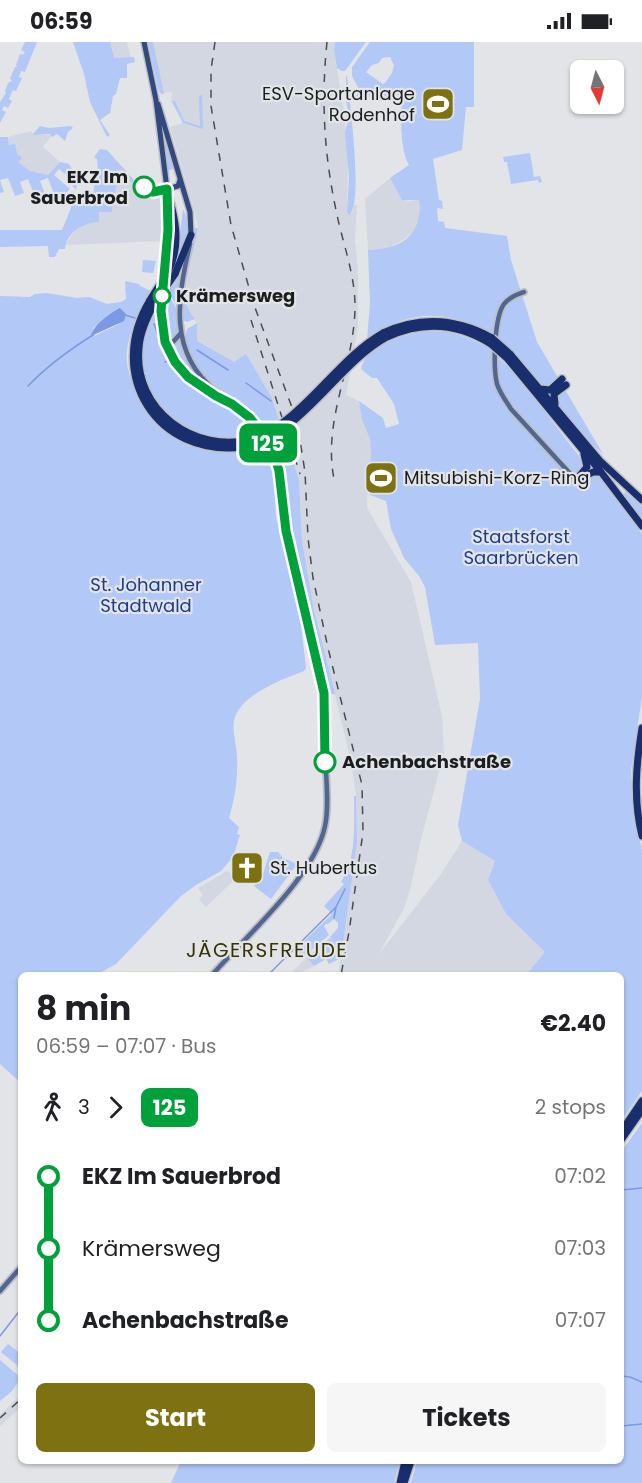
<!DOCTYPE html>
<html lang="en">
<head>
<meta charset="utf-8">
<style>
	:root { --surface:#fff; --page:#f6f6f6; --text:#202124; --muted:#757577; --accent:#7d7111 }
	body { margin:0; font-family:Poppins,sans-serif; background:var(--page); color:var(--text); height:100vh; display:flex; flex-direction:column; font-size:22px; white-space:nowrap }
	* { box-sizing:border-box; margin:0 }
	p { font-size:20px; color:var(--muted) }
	.icon { flex:none; width:33px; height:33px; fill:none; stroke:currentColor; stroke-width:2; stroke-linecap:round; stroke-linejoin:round }
	.map { position:relative; flex:1; overflow:hidden }
	.panel { position:absolute; left:18px; top:930px; width:606px; height:492px; display:flex; flex-direction:column; background:var(--surface); border-radius:9px; box-shadow:0 2px 4px #0004 }
	.panel>* { flex:none }
	.badge { padding:0 12px; border-radius:9px; font-size:21px; line-height:39px }
	.needle { width:39px; rotate:174deg }
	.tools { position:absolute; left:570px; top:18px; display:grid; gap:12px }
	.tools a { display:grid; place-items:center; width:54px; height:54px; border-radius:9px; background:var(--surface); box-shadow:0 2px 4px #0004; font-size:30px }
	.map>.badge { position:absolute; translate:-50% -50%; box-shadow:0 0 0 3px #fff }
	.legs { display:flex; align-items:center; gap:9px; height:66px; padding:0 18px; font-size:20px }
	.legs p { margin-inline-start:auto }
	.overview { display:flex; align-items:center; justify-content:space-between; height:102px; padding:0 18px }
	h1 { font-size:33px; font-weight:700; line-height:45px }
	.primary-button { display:flex; gap:12px; margin-top:auto; padding:12px 18px }
	.primary-button a { flex:1; height:69px; border-radius:9px; background:var(--accent); color:#fff; font-size:24px; font-weight:700; line-height:69px; text-align:center }
	.primary-button a+a { background:var(--page); color:var(--text) }
	ul { padding:0 18px; list-style:none }
	li { display:flex; align-items:center; gap:21px; height:72px; font-size:22px }
	li i { display:grid; place-items:center; width:9px; height:100%; margin:0 8px; background:currentColor }
	li i::after { content:''; width:15px; height:15px; margin:-8px; border:4px solid; border-radius:50%; background:var(--surface) }
	li p { margin-inline-start:auto }
	li:first-child i { background:linear-gradient(#0000 50%,currentColor 0) }
	li:last-child i { background:linear-gradient(currentColor 50%,#0000 0) }
	.status { display:flex; justify-content:space-between; align-items:center; height:42px; padding:0 30px; background:var(--surface); direction:ltr }
	.status svg { height:16px; fill:currentColor }
	.map>svg:first-child { display:block }
	.built { fill:#d2d7e1 }
	.green { fill:#b2c8f7; fill-rule:evenodd }
	.water { fill:#7b9ae3 }
	.lines { fill:none; stroke-linecap:round; stroke-linejoin:round }
	.stream { stroke:#7b9ae3; stroke-width:1.5 }
	.secondary-casing { stroke:#bec0c3; stroke-width:8 }
	.primary-casing { stroke:#bec0c3; stroke-width:8 }
	.highway-casing { stroke:#bec0c3; stroke-width:10 }
	.secondary { stroke:#526694; stroke-width:4.5 }
	.primary { stroke:#324980; stroke-width:5 }
	.highway { stroke:#182e6d; stroke-width:7 }
	.rail { stroke:#4b4c4d; stroke-width:1.5; stroke-dasharray:8 8; stroke-linecap:butt }
	.highway-bridge-casing { stroke:#bec0c3; stroke-width:10; stroke-linecap:butt }
	.highway-bridge { stroke:#182e6d; stroke-width:7 }
	.line-1-casing { stroke:#fff; stroke-width:14 }
	.line-1 { stroke:#00a13a; stroke-width:9 }
	.stop-1-dot { fill:#fff; stroke:#00a13a; stroke-width:3 }
	.labels { text-anchor:middle; stroke-width:4.5; stroke-linejoin:round; paint-order:stroke }
	.poi-label { font-size:18px; fill:#1c1d1e; stroke:#e2e4e7; text-anchor:start }
	.stop-label { font-size:18px; font-weight:bold; fill:#1c1d1e; stroke:#e2e4e7; text-anchor:start }
	.park-label { font-size:18px; fill:#1e3c8f; stroke:#e2e4e7 }
	.neighbourhood-label { font-size:20px; letter-spacing:1.5px; fill:#383207; stroke:#e2e4e7 }
</style>
</head>
<body>
<div class="status"><b>06:59</b><svg viewBox="0 0 49 12"><path d="M0 12V9h3v3zM5 12V6h3v6zM10 12V3h3v9zM15 12V0h3v12zM26 1h20v11H26zM47 4h2v5h-2z"/></svg></div>
<div class="map">
<svg width="642" height="1441" viewBox="0 0 642 1441">
	<rect width="100%" height="100%" fill="#e2e4e7"/>
	<path class="built" d="M110 0H127L131 16H113Z
		M148 0H335L334 8 344 70 348 117 347 170 352 171 354 163H357L355 197 358 228V285L346 353 359 359 362 378 370 397 371 413 368 431 367 466 411 540 442 674 444 711 420 801 410 848 404 866 379 912 441 832 462 799 495 819 488 838 506 872 545 910 526 933H338L357 800 356 754 351 719 314 568 302 499 299 438 271 354 246 312 235 321 197 299V281L189 271 186 259 187 234 198 186 195 171 170 85 183 81 171 59 172 50 159 51Z
		M31 89 34 93H52L43 105 60 120 48 133 30 129 13 116 8 95Z
		M123 125 143 149 152 153 163 155 164 175 162 199 65 203 75 189 88 180H99L98 170 114 161 118 128Z
		M390 136 407 159 419 158V178L416 187 403 198 386 207 368 208 365 157Z
		M227 829 237 835 206 865 199 857 203 853 198 846Z
		M307 915 314 924 295 933 293 929Z
		M21 1353V1365L0 1384V1373Z"/>
	<path class="green" d="M25 0H37L25 30 21 29 19 35 22 36 16 49 13 48 9 57 12 59 8 66 4 64 2 68 6 70 0 81V60L6 51 5 49 8 41 12 39 10 36 15 25H17L16 23 20 12 23 13 25 10 21 8Z
		M73 0H110L114 16 134 15 135 20 127 22V36H120L116 52 113 54 110 71 100 78 110 93 107 95 90 60 84 32Z
		M148 0H153L164 52H161L158 45Z
		M335 0H366L345 29H342L337 26 334 8Z
		M370 0H474V65H466L462 108 433 117 439 158 442 159 443 167 437 166 438 179 444 180 445 186 507 194 511 218 537 300 603 412 586 397 509 307C467 268 413 261 367 298L370 261 368 208C401 207 423 194 419 158H402L390 136 409 123C400 109 400 71 403 54L394 53 379 60 368 54 355 57 359 47 352 34V25ZM390 15 394 23 392 31 385 41 383 42 366 30 372 23 379 21 382 16Z
		M346 34H347C349 55 364 163 349 173L347 170 349 135 345 91 349 74 346 58Z
		M202 53 203 87 183 81 172 59H175L184 79 200 84 199 54Z
		M40 84 49 86 71 84 73 86 68 90 65 99 57 92 52 95 50 92 34 93 33 92Z
		M162 88H163L175 126 167 129Z
		M0 95H8L9 103 15 102 17 112 22 116 18 120 30 129 48 133 60 120 69 122 78 138 76 148 72 143 75 140 59 127 54 133 70 147 65 152 68 156H67L50 159 56 157 48 136 40 139 45 152 38 155 39 160 30 159V157L35 155 28 137 20 140 24 151 15 154 8 136 0 138 4 150 0 151Z
		M100 107 107 108 133 137V140H130V135H128L123 128H118L114 162H112V170H99V180C84 180 66 191 65 207H59L55 215H49L48 204 0 205V188H62L71 166V159L79 151 84 153 83 162H93C93 150 95 143 95 130L98 129 97 117 94 115Z
		M530 111 534 135 540 134 542 140 539 141 538 138 511 142 507 120H504L503 115Z
		M183 167C194 188 181 211 172 230L178 209Z
		M195 186H198L197 191C193 217 174 255 195 277L187 280 183 278C182 263 182 252 185 237 188 219 193 204 195 186Z
		M143 218 156 219 153 231 142 230Z
		M178 232 180 233 177 265 168 249Z
		M125 239 139 242 140 244 151 249C141 266 129 289 127 308 125 322 130 336 136 348 159 403 208 422 264 403L268 410 274 438 276 475 299 566 306 626 304 629C283 637 239 653 234 679 232 690 237 704 237 716 238 736 235 756 229 776L239 785 237 792 240 793 233 815 221 829 196 843 181 854 116 922 96 933H21V1041L0 1022V254L30 255 35 252 47 251 77 256 89 255 107 262 121 260 126 257ZM116 268 126 272C123 284 105 287 95 294L93 286Z
		M165 248 177 267 179 290 172 297 166 294 164 282Z
		M158 262C158 352 211 339 257 391 239 397 221 400 202 395 162 384 135 336 143 296 146 284 152 273 158 262Z
		M197 281V299L234 320 246 312 271 354 279 378 267 386C243 356 199 345 188 305 186 299 185 294 187 287Z
		M426 289 450 290 470 297 487 305 509 326 532 353 582 418 600 435 642 492V655L631 729 632 761 642 808V1049L621 1079V933H526L545 910 506 872 488 838 495 819 462 799 458 783 480 657 478 601 435 603 425 545 419 534 404 516 391 487 386 459 370 453 367 447 371 413 370 397 362 378 359 359 383 376 386 386 399 382 394 362 377 336H372L361 327C366 302 405 293 426 289Z
		M181 297 190 323 213 350C190 335 180 325 168 301H174Z
		M285 394 299 438 302 499 314 568 335 652H327L292 494 283 427 275 400Z
		M625 450 642 464V478L624 452Z
		M354 754H356L357 800 341 916 329 922 326 917 314 924 307 915 330 896 337 904 330 895 338 886V881L334 877 328 882H326L324 884 329 893 302 916 294 909 332 872 324 864 344 842 341 840C357 815 354 783 354 754Z
		M270 810H278L283 816 297 822 271 857 254 844 262 835Z
		M642 1081V1441H411L417 1419H621V1110Z
		M8 1302 21 1312V1321L18 1324 1 1310Z
		M0 1318 21 1336 12 1349 0 1359Z
		M181 1419H400L394 1441H171Z"/>
	<path class="water" d="M120 266 126 272 124 279 91 294C92 284 110 271 120 266Z"/>
	<g class="lines">
		<path class="stream" d="M125 273 135 276
			M154 282 168 319 165 320
			M197 308 228 328
			M246 341 271 359
			M28 344C47 324 69 308 93 293
			M334 876 336 865
			M268 933 336 865 345 847
			M621 1148 642 1146
			M0 1294 21 1267
			M621 1334 630 1335 642 1340
			M621 1384 642 1382"/>
		<g class="secondary-casing">
			<path id="secondary" d="M190 202C178 254 167 311 216 349 239 367 262 383 273 411 283 435 281 462 286 487 296 542 312 597 324 651 331 663 324 691 325 706 325 729 330 762 325 784 315 834 246 894 212 933
				M164 234 168 187V159
				M524 250C516 253 510 255 504 262 494 276 493 325 497 342 500 351 506 359 511 367L576 438
				M162 252C158 307 177 338 228 360
				M164 296 173 300 181 291
				M324 652 325 673
				M0 1249 21 1225"/>
		</g>
		<g class="primary-casing">
			<path id="primary" d="M144 0 156 58 167 147 178 144 180 138
				M158 62 190 170 191 193"/>
		</g>
		<g class="highway-casing">
			<path id="highway" d="M167 147C175 176 182 202 168 230
				M175 232 191 193
				M150 258C105 332 156 416 244 405
				M154 262C147 276 140 290 139 306 133 368 195 413 253 397
				M383 291C420 274 456 276 492 296
				M387 295C422 279 458 281 491 302
				M510 312 600 419 642 458
				M507 316 601 430 642 484
				M540 347 550 348 562 337
				M555 362 554 352 566 343
				M576 438 587 425 584 412
				M578 438 593 430H601
				M642 686C636 723 633 757 642 794
				M621 1090 642 1059
				M621 1098 642 1068
				M400 1441 405 1419
				M404 1441 411 1419"/>
		</g>
		<use href="#secondary" class="secondary"/>
		<use href="#primary" class="primary"/>
		<use href="#highway" class="highway"/>
		<path class="rail" d="M215 0 211 28V64L231 183 254 263 297 379 305 430 308 496 313 536 328 606 362 743 363 790 349 890 341 933
			M327 0C321 57 324 112 336 168 342 199 354 229 355 261 356 321 322 376 334 437
			M251 278 300 432
			M0 1376 21 1357"/>
		<g class="highway-bridge-casing">
			<path id="highway-bridge" d="M150 258 168 230
				M154 262 175 232
				M492 296 510 312
				M491 302 507 316
				M253 397C302 380 337 317 383 291
				M244 405C302 393 337 322 387 295"/>
		</g>
		<use href="#highway-bridge" class="highway-bridge"/>
	</g>
	<g class="lines">
		<g class="line-1-casing">
			<path id="line-1" d="M144 145 153 150 167 147 168 188 161 269 165 300 175 320 188 335 216 354 232 362 249 375 264 393 274 412 279 429 286 489 324 651 325 720"/>
		</g>
		<use href="#line-1" class="line-1"/>
	</g>
	<defs>
		<g id="stadium-square" transform="scale(1.725)"><rect x="-9" y="-9" width="18" height="18" rx="4" fill="#7d7111" stroke="#e2e4e7"/><path d="M0-5a6.5 5 0 1 0 0 10a6.5 5 0 1 0 0-10ZM-3.5-1.8h7v3.6h-7Z" fill="#fff"/></g>
		<g id="church-square" transform="scale(1.725)"><rect x="-9" y="-9" width="18" height="18" rx="4" fill="#7d7111" stroke="#e2e4e7"/><path d="M-1.2-6h2.4v3.5h3.3v2.4h-3.3V6h-2.4V-.1h-3.3v-2.4h3.3Z" fill="#fff"/></g>
	</defs>
	<g fill-rule="evenodd">
		<use href="#stadium-square" x="438" y="62"/>
		<use href="#stadium-square" x="381" y="436"/>
		<use href="#church-square" x="247" y="826"/>
	</g>
	<g class="stop-1-dot">
		<circle cx="144" cy="145" r="10"/>
		<circle cx="162" cy="254" r="8"/>
		<circle cx="325" cy="720" r="10"/>
	</g>
	<g class="labels">
		<g class="poi-label">
			<text x="415" y="58" text-anchor="end">ESV-Sportanlage<tspan x="415" dy="21">Rodenhof</tspan></text>
			<text x="404" y="442">Mitsubishi-Korz-Ring</text>
			<text x="270" y="832">St. Hubertus</text>
		</g>
		<g class="stop-label">
			<text x="128" y="141" text-anchor="end">EKZ Im<tspan x="128" dy="21">Sauerbrod</tspan></text>
			<text x="176" y="260">Krämersweg</text>
			<text x="342" y="726">Achenbachstraße</text>
		</g>
		<g class="park-label">
			<text x="521" y="501">Staatsforst<tspan x="521" dy="21">Saarbrücken</tspan></text>
			<text x="146" y="549">St. Johanner<tspan x="146" dy="21">Stadtwald</tspan></text>
		</g>
		<g class="neighbourhood-label">
			<text x="267" y="915">JÄGERSFREUDE</text>
		</g>
	</g>
</svg>
<div class="tools">
<a><svg class="needle" viewBox="-14 -14 28 28"><path d="M0-13l5 13h-10z" fill="#e53935"/><path d="M0 13l5-13h-10z" fill="#757577"/></svg></a>
</div>
<b class="badge" style="left:268px;top:401px;background:#00a13a;color:#fff">125</b>
<section class="panel">
<div class="overview"><div><h1>8 min</h1><p>06:59 – 07:07 · Bus</p></div><b>€2.40</b></div>
<div class="legs"><svg class="icon" aria-label="walk" viewBox="0 0 24 24"><circle cx="13" cy="4" r="2"/><path d="M13 8l-2 6 4 7M11 14l-3 7M7 12l3-4h3l4 4"/></svg>3<svg class="icon" aria-label="forward" viewBox="0 0 24 24"><path d="M9 5l7 7-7 7"/></svg><b class="badge" style="background:#00a13a;color:#fff">125</b><p>2 stops</p></div>
<ul>
<li><i style="color:#00a13a"></i><b>EKZ Im Sauerbrod</b><p>07:02</p></li>
<li><i style="color:#00a13a"></i><span>Krämersweg</span><p>07:03</p></li>
<li><i style="color:#00a13a"></i><b>Achenbachstraße</b><p>07:07</p></li>
</ul>
<div class="primary-button"><a>Start</a><a>Tickets</a></div>
</section>
</div>
</body>
</html>
